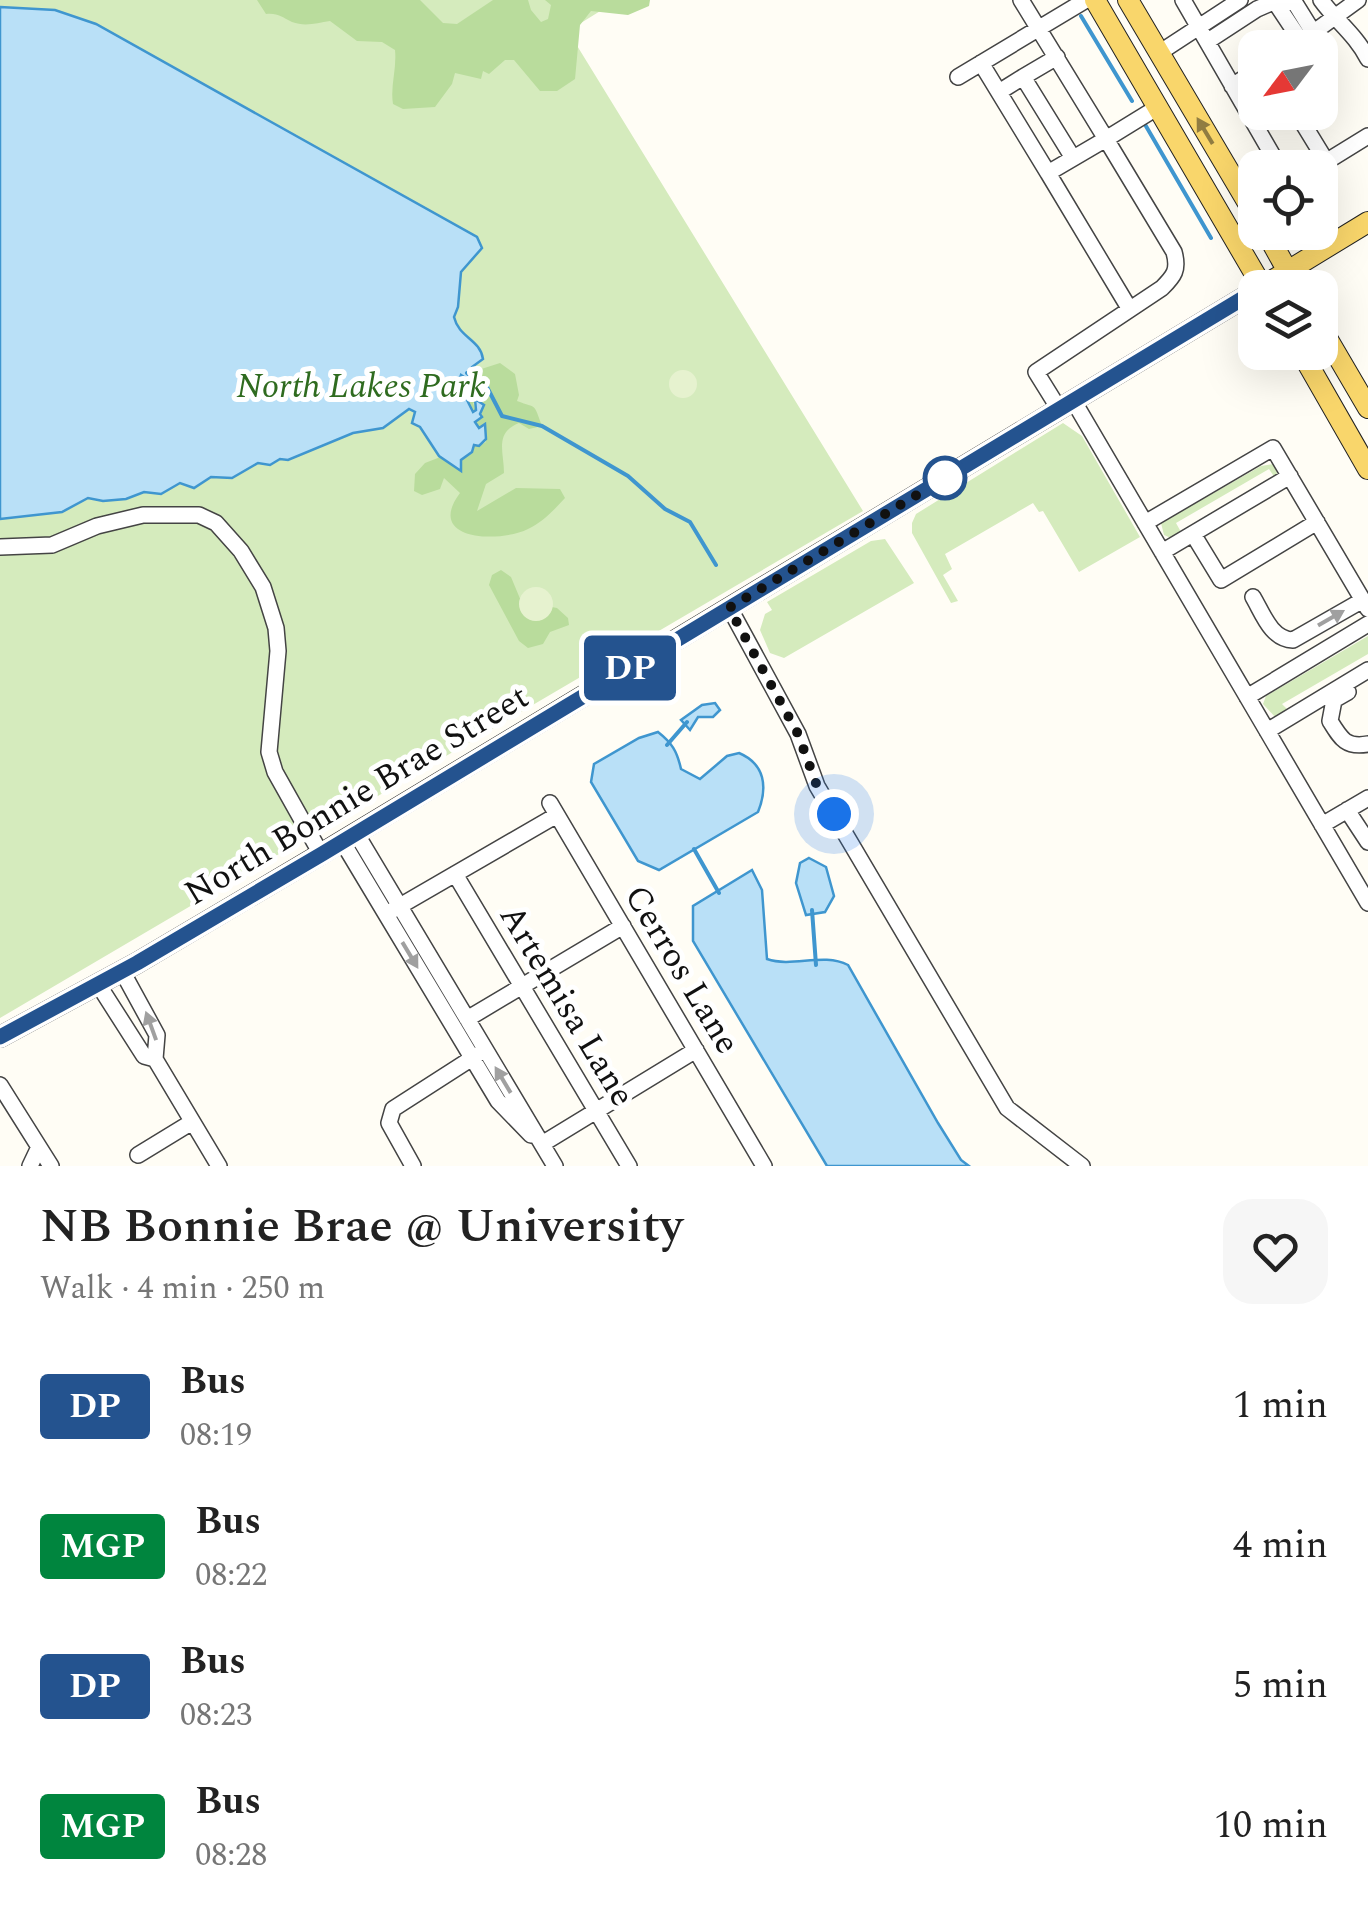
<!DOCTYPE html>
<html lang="en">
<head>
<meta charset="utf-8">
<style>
	:root { --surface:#fff; --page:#f6f6f6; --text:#222; --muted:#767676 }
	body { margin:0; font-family:Spectral,serif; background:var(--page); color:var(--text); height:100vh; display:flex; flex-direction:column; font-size:38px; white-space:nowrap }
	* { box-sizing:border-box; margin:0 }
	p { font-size:32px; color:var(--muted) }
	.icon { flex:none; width:55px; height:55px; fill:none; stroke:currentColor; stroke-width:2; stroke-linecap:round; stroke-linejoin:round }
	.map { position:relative; height:1166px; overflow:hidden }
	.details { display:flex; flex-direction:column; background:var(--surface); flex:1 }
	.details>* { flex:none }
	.badge { padding:0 20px; border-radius:8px; font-size:35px; line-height:65px }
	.needle { width:65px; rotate:238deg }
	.buttons { position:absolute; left:1238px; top:30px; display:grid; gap:20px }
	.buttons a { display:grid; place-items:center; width:100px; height:100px; border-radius:20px; background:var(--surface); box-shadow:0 10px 40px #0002; font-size:50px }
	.you { position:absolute; width:50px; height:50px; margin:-25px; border:8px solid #fff; border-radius:50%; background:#1a73e8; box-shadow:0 0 0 15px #1a73e833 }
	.map>.badge { position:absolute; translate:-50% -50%; box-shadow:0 0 0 5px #fff }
	.round { display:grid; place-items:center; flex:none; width:105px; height:105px; border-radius:30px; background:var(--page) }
	.headline { display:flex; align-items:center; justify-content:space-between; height:170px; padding:0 40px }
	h1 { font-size:48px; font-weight:600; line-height:75px }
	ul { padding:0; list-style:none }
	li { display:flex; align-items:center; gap:30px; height:140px; padding:0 40px }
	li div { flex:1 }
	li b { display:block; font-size:38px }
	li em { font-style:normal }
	li .badge { min-width:110px; font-weight:700; text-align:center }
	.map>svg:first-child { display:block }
	.green { fill:#d5ebbd }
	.forest { fill:#b9dc9c }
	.pitch { fill:#e6f2cf }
	.water { fill:#b9e0f7; stroke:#3f96cf; stroke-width:2.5 }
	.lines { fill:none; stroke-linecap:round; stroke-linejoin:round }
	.stream { stroke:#3f96cf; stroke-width:4 }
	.minor-casing { stroke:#444; stroke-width:18 }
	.major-casing { stroke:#222; stroke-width:22 }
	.minor { stroke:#fff; stroke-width:15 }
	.major { stroke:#f9d66b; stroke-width:20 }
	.oneway { fill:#917d42 }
	.oneway2 { fill:#a0a0a0 }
	.line-casing { stroke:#fff; stroke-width:22 }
	.line { stroke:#24538f; stroke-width:15 }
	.walk { stroke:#111; stroke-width:10; stroke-dasharray:0 18 }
	.stop-dot { fill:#fff; stroke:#24538f; stroke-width:5 }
	.labels { text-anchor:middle; stroke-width:10; stroke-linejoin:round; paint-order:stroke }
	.park-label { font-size:35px; font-style:italic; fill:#2f6b1f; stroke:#fff }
	.street-label { font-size:35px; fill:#111; stroke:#fff }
</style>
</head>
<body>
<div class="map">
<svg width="1368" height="1166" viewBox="0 0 1368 1166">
	<rect width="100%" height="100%" fill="#fffdf5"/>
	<path class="green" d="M0 0H618L568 31 863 511 0 1018Z
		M1063 423 1082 436 1140 537 1079 572 1043 511 1039 512 1033 503 945 554 952 569 943 575 958 601 951 603 912 533V523L916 514Z
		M1274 464 1278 476 1275 478 1269 469 1176 523 1181 532 1171 538 1164 535 1161 523 1261 466Z
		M885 539 914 583 784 658 770 653 760 630 765 614 772 610 767 602 871 541Z
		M1368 636V654L1282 704 1289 711 1276 718 1263 704 1266 696Z"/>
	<path class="forest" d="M257 0H420L443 23 457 24 493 0H528L531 10 541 22 548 19 551 5 545 0H650L649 6 628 15 591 11 580 25 575 79 557 91H540L514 60H505L489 74 483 71 481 79 455 73 452 84 435 107 403 109 393 104C390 86 397 69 395 50L382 42 357 41 330 21C317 23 305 27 292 22 281 17 279 13 266 14Z
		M500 363 515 374 519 395 517 401C538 409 533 402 542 426L529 429 519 423C494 433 504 452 504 473L486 484 477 511 516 488 560 489 565 498C554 510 543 522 528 529 500 543 424 541 460 493L444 478 440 489 422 495 414 491 415 474 425 463 443 456 461 471V460L474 444 479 446 486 442 485 424 479 428 475 422 482 417 481 403H473L476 411 473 412 466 398 457 396 455 388 461 374 465 379 472 372Z
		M501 570 511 577 521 601 557 608 568 618 569 625 550 632 543 644 528 648 519 641 489 585 492 575Z"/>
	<path class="pitch" d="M669 384a14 14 0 1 1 28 0a14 14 0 1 1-28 0Z
		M519 604a17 17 0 1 1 34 0a17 17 0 1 1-34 0Z"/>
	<path class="water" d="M0 7 55 10 96 24 477 237 482 248 461 272 458 307 454 317C459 338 480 339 483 359L472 367 467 379 461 375 455 392 466 398 473 412 476 410 475 399 484 405 480 414 482 417 475 422 479 428 485 424 486 439 479 446 474 445 472 452 461 460V471L439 456 420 427 412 423 415 412 409 409 383 428 353 433 288 460 280 459 270 465 258 463 232 478 211 477 194 488 180 483 161 494 144 492 126 499 103 501 88 498 62 512 0 519Z
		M715 703 720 710 713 717H698L690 730 681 720 702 705Z
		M658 732C672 743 677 751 681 769L700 779 727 756 739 753C765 764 768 787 758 812L659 870 638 861 591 782 594 764 639 738Z
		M809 858 826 867 834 896 825 912 806 915 796 883 800 863Z
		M752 870 762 890 767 959C793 968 823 952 848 965L938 1123 961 1160 969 1166H827L693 941V906Z"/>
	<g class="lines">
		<path class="stream" d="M1081 16 1132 101
			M1143 121 1211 238
			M467 373 487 387 502 416 542 426 628 476 665 509 690 522 716 565
			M667 745 687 722
			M694 849 719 893
			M812 910 816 965"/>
		<g class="minor-casing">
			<path id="minor" d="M1021 0 1106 139 1048 173 1129 308
				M1183 0 1280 168
				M1279 0 1295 3 1313 32
				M1321 0C1336 21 1356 35 1368 59
				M1275 2 1301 41
				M1208 41 1257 9 1278 0
				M1292 48 1358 0
				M1159 53 1240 0
				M981 63 1048 173
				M958 77 1086 0
				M1023 77 1057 57
				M1232 86 1255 71
				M999 92 1023 77 1073 158
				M1296 112 1326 161
				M1316 168 1368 136
				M1073 400 1368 903
				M1059 409 1036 372 1162 288C1174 276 1179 270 1174 252L1106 139 1158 107
				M1145 523 1273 448 1368 609
				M1193 534 1221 580 1317 522
				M0 547 52 545 97 526 143 515H199L216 523 241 551 263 587 276 628 278 651 269 752 275 772 321 854
				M1162 552 1290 476
				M1253 597C1263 614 1271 639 1293 640L1363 600
				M729 607 798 734 817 786 1007 1108 1082 1166
				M1348 692 1334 700 1330 721C1341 739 1346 748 1368 744
				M1247 697 1368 624
				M1267 731 1368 670
				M550 803 764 1166
				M1347 810 1368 842
				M1322 825 1368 798
				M356 833 555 1166
				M342 841 498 1101 531 1135
				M455 874 629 1166
				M393 910 557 815
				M98 984 144 1056 155 1059 157 1035 122 971
				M467 1019 623 926
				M155 1059 219 1166
				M0 1085 51 1166
				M542 1144 696 1050
				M138 1155 192 1122
				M30 1166 39 1147
				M413 1166 389 1123 393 1109 477 1055"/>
		</g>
		<g class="major-casing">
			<path id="major" d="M1095 0 1263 288
				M1128 0 1255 215
				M1266 232 1297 288
				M1260 288 1368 222
				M1320 326 1368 408
				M1301 352 1368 469
				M0 1037 137 963 321 854 1255 291"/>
		</g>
		<use href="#minor" class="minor"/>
		<use href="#major" class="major"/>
	</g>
	<defs><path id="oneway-solid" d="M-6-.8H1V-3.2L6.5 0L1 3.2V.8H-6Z" transform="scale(2.5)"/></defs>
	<use class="oneway" href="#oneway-solid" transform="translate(1205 131) rotate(-121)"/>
	<g class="oneway2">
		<use href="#oneway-solid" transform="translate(1331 618) rotate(-30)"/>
		<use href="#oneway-solid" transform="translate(410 955) rotate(59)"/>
		<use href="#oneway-solid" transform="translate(151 1026) rotate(-110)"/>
		<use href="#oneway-solid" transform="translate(503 1080) rotate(-121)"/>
	</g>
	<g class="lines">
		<g class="line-casing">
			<path id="line" d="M0 1037 137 963 322 854 1255 291"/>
		</g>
		<use href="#line" class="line"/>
		<path class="walk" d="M834 814 817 786 798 734 729 608 945 478"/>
	</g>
	<circle class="stop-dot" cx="945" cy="478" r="20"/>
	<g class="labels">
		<g class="park-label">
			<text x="361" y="397">North Lakes Park</text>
		</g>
		<g class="street-label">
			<text transform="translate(356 794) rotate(-31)" y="12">North Bonnie Brae Street</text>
			<text transform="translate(683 969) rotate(59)" y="12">Cerros Lane</text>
			<text transform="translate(568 1005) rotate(59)" y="12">Artemisa Lane</text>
		</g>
	</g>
</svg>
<div class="buttons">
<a><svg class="needle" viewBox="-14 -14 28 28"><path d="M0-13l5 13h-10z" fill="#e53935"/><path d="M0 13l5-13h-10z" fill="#767676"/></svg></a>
<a><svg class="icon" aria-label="locate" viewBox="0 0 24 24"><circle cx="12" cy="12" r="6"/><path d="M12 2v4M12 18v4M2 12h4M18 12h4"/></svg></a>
<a><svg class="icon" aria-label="layers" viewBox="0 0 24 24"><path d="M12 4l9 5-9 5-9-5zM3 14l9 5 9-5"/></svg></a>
</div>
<div class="you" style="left:834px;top:814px"></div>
<b class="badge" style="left:630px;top:668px;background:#24538f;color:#fff">DP</b>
</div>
<section class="details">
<div class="headline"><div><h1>NB Bonnie Brae @ University</h1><p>Walk · 4 min · 250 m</p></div><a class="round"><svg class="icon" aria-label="heart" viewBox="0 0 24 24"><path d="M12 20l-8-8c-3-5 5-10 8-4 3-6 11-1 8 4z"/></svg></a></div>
<ul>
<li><span class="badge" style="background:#24538f;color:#fff">DP</span><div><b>Bus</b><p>08:19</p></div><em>1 min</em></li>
<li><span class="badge" style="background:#00853e;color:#fff">MGP</span><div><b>Bus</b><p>08:22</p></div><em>4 min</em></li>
<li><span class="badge" style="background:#24538f;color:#fff">DP</span><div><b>Bus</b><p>08:23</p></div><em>5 min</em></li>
<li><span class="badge" style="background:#00853e;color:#fff">MGP</span><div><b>Bus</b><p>08:28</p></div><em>10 min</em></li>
</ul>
</section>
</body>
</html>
